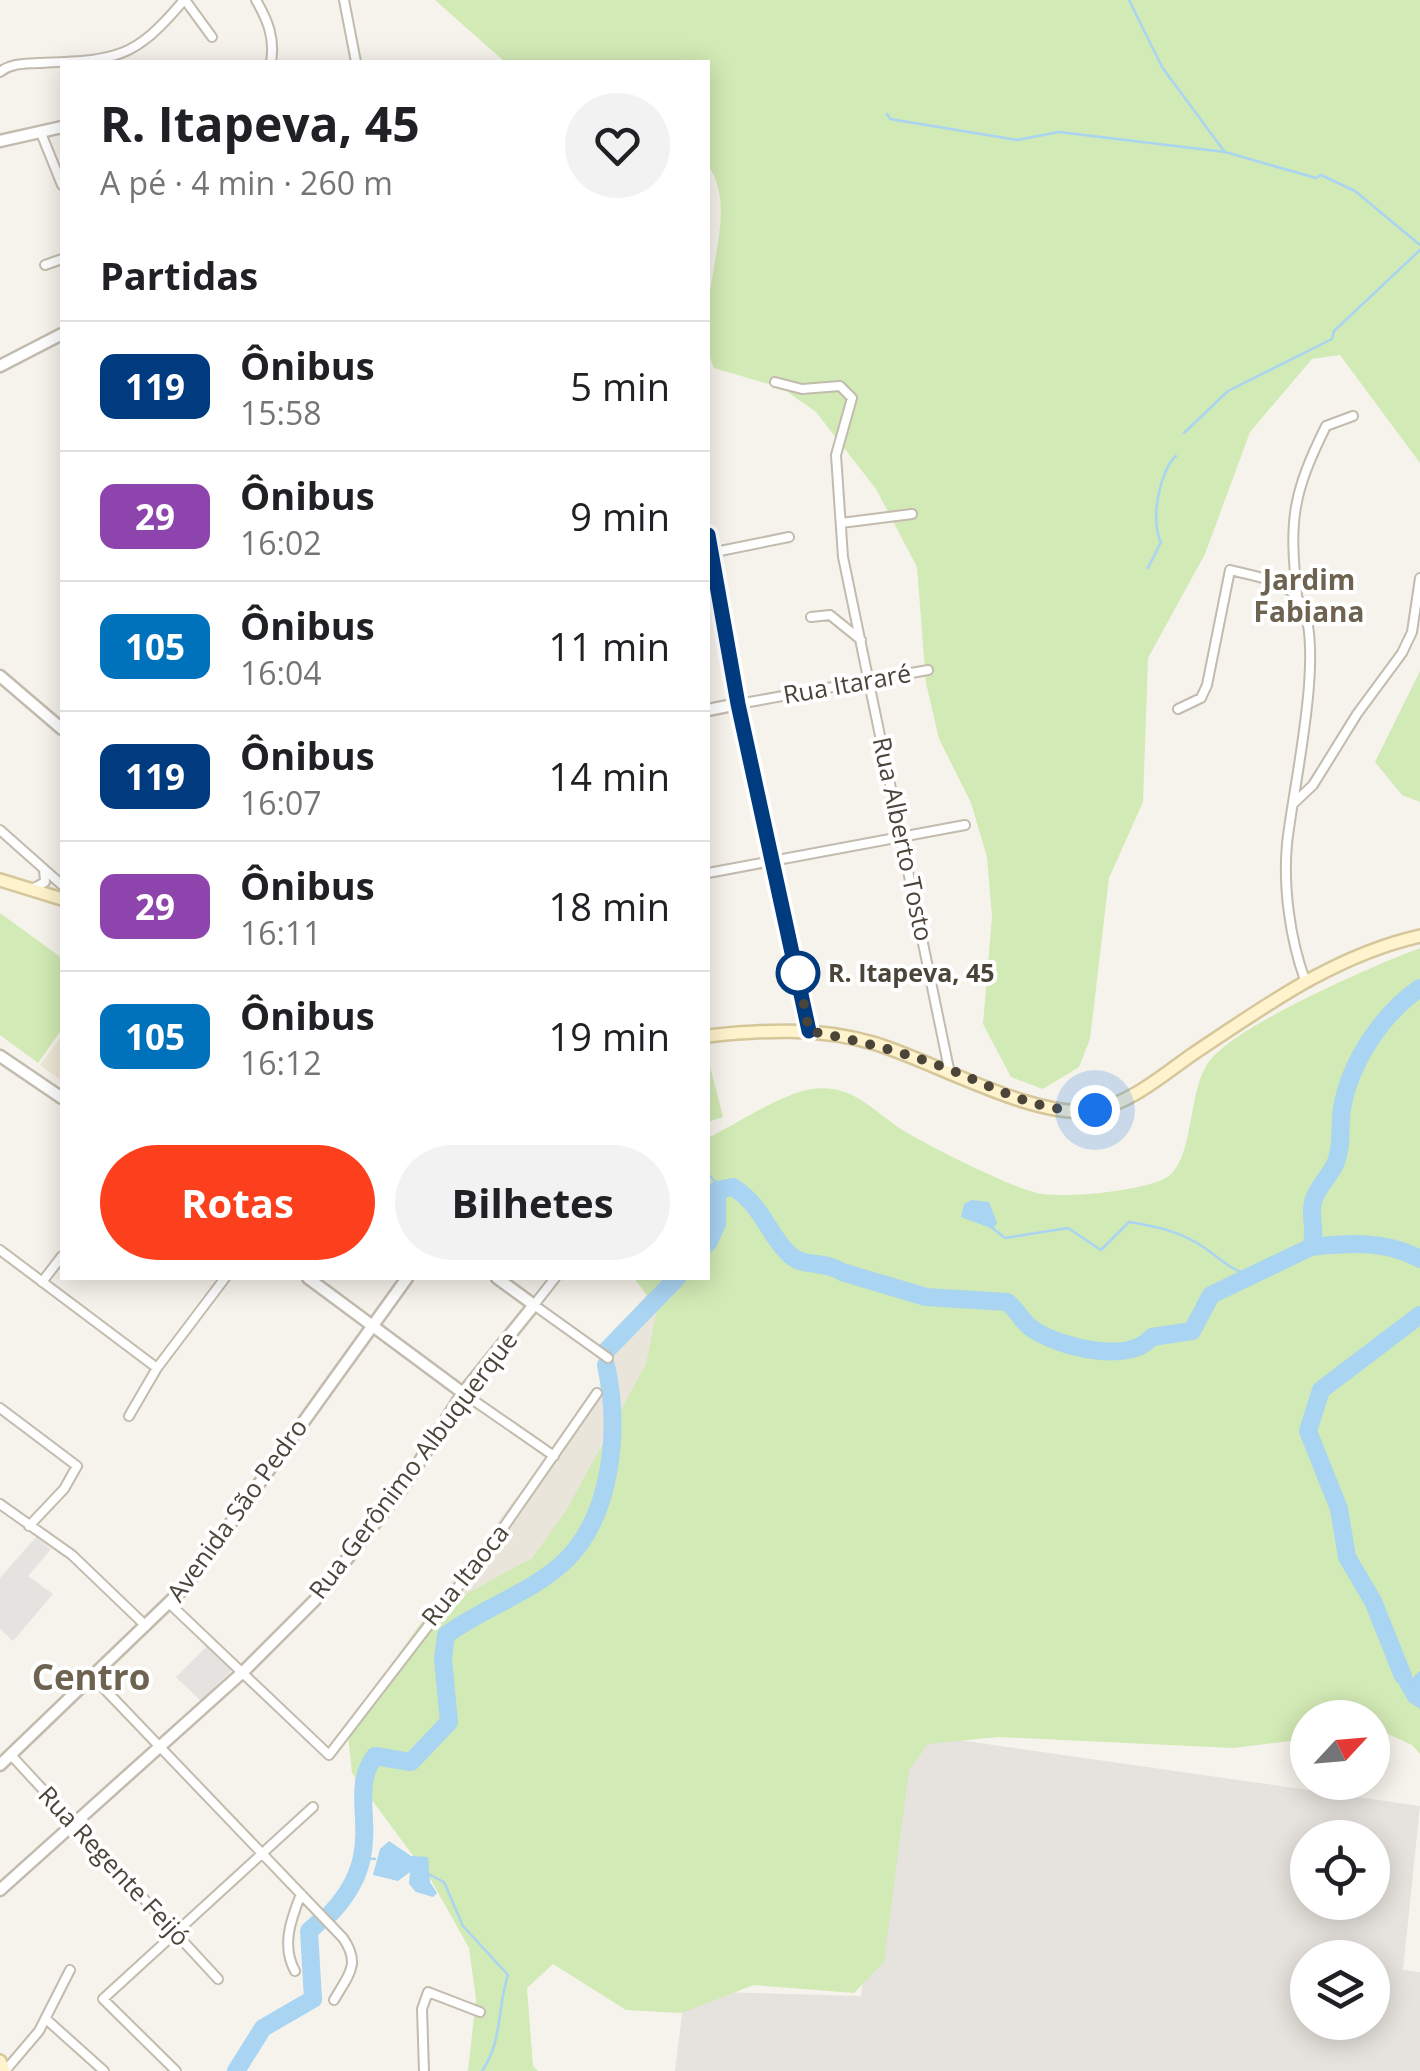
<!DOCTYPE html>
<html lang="pt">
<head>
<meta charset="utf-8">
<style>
	:root { --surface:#fff; --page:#f2f2f2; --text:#202124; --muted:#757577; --line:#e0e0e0; --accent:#fc3f1d }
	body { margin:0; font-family:"Open Sans",sans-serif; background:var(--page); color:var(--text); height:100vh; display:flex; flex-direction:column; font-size:38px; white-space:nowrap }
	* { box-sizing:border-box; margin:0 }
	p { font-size:32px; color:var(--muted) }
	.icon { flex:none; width:55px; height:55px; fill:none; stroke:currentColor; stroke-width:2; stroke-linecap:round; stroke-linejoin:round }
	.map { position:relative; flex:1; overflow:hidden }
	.details { position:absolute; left:60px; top:60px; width:650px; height:1220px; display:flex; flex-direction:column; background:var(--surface); border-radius:0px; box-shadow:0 5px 25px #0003 }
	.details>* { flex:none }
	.badge { padding:0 20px; border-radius:15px; font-size:35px; line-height:65px }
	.needle { width:65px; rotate:64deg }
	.controls { position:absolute; left:1290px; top:1700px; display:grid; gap:20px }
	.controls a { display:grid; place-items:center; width:100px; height:100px; border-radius:50%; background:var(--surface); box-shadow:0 5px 25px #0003; font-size:50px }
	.you { position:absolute; width:50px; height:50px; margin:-25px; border:8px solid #fff; border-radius:50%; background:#1a73e8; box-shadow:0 0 0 15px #1a73e833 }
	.map>.badge { position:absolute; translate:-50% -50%; box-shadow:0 0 0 5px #fff }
	h2 { padding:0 40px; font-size:38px; line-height:90px }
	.round { display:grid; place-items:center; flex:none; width:105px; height:105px; border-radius:52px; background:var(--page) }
	.overview { display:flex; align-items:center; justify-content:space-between; height:170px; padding:0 40px }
	h1 { font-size:48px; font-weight:700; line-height:75px }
	.button { display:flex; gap:20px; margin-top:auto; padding:20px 40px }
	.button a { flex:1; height:115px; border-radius:60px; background:var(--accent); color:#fff; font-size:40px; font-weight:700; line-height:115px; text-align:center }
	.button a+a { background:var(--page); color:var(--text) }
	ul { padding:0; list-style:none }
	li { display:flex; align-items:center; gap:30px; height:130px; padding:0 40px; border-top:2px solid var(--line) }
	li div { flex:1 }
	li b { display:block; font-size:38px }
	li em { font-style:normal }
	li .badge { min-width:110px; font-weight:700; text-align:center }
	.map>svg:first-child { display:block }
	.residential { fill:#eae5da }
	.industrial { fill:#e6e2dd; fill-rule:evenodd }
	.education { fill:#efe8d6 }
	.green { fill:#d2eab5 }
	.parking { fill:#e5e3e0 }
	.water { fill:#a9d4f2 }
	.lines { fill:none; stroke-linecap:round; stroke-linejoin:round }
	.stream { stroke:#a9d4f2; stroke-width:2.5 }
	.river { stroke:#a9d4f2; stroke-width:18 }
	.minor-casing { stroke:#c2bbae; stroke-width:12 }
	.tertiary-casing { stroke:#c2bbae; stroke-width:15 }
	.secondary-casing { stroke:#d6c79b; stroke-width:16 }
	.minor { stroke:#fff; stroke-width:8 }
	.tertiary { stroke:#fff; stroke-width:10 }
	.secondary { stroke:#fff3cd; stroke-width:11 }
	.line-casing { stroke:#fff; stroke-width:22 }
	.line { stroke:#003b80; stroke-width:15 }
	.walk { stroke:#4b4439; stroke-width:10; stroke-dasharray:0 18 }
	.stop-dot { fill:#fff; stroke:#003b80; stroke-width:5 }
	.labels { text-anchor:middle; stroke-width:8; stroke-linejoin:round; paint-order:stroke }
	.street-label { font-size:25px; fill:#4b4439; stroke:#fff }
	.stop-label { font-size:25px; font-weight:bold; fill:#4b4439; stroke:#fff; text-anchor:start }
	.neighbourhood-label { font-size:28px; font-weight:bold; fill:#6e6250; stroke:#fff }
	.district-label { font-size:35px; font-weight:bold; fill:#6e6250; stroke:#fff }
</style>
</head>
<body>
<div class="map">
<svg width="1420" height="2071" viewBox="0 0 1420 2071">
	<rect width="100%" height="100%" fill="#f6f3ec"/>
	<path class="residential" d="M647 1295 670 1309 643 1382 610 1422 575 1512 548 1544 503 1582 436 1603 600 1388 598 1347Z"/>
	<path class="industrial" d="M889 1730 1420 1806 1403 1970 1420 1972V2071H675L685 1991 861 1996ZM1308 1838H1372V1902H1308ZM1308 1958H1372V2022H1308Z"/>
	<path class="education" d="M62 1036V1081L40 1065Z"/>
	<path class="green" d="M435 0H1420V463L1340 355 1312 359 1250 432 1205 554 1148 658 1143 802 1109 878 1090 1039 1079 1067 1043 1089 1011 1077 983 1024 992 917 987 857 971 803 939 739 926 683 917 567 876 489 816 412 782 388 714 368C687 309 745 214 708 166V62H505Z
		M1420 671V802L1402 795 1375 762Z
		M0 913 62 958V1029L38 1063 0 1035Z
		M1420 948V1754L1412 1745 1373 1727 1372 1718H1308L1307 1739 1233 1748 998 1737 928 1744 909 1770 884 1962 854 1993 754 1985 681 2013 626 2010 553 1964 527 1988 533 2066 538 2071H468L476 1999 469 1948 431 1880 352 1773 347 1726 426 1616 532 1558 566 1511 646 1364 657 1309 634 1278H708V1138C735 1124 782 1094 811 1089 852 1083 872 1110 904 1131 927 1145 1017 1191 1042 1194 1071 1198 1135 1191 1162 1180 1197 1166 1185 1087 1212 1058 1244 1022 1372 966 1420 948Z
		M708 1059 723 1117 708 1122Z"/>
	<path class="parking" d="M36 1537 51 1549 28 1576 53 1594 13 1641 0 1629V1578Z
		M209 1644 232 1670 201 1701 176 1677Z"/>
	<path class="water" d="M972 1200 989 1202 997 1223 993 1229 961 1217 964 1204Z
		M1420 1671V1709L1409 1702 1399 1685 1403 1676 1411 1679Z
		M389 1841 411 1856 428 1857 430 1882 437 1893 433 1897 416 1892 409 1884 410 1872 398 1881 373 1875 380 1849Z"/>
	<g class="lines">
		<path class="stream" d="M1129 0 1162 67 1224 151
			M887 114 890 119 1017 140 1059 132 1225 152 1316 178 1321 175 1355 191 1420 245
			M1184 433 1228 391 1332 339 1334 331 1420 250
			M1148 568 1161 542C1150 522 1159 471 1176 456
			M708 1174 721 1188
			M991 1227 1005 1238 1068 1228 1101 1250 1129 1222C1153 1226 1175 1230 1197 1243 1216 1254 1229 1271 1252 1275
			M365 1858 375 1859
			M430 1875 444 1882 463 1926 508 1975C497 2007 503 2041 482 2071"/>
		<path class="river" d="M708 1243 717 1224V1190L733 1187C765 1208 767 1234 790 1255 804 1268 825 1260 842 1272L926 1297 1007 1302C1018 1310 1022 1323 1034 1330 1062 1348 1129 1364 1152 1337L1192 1331 1211 1295 1311 1247C1317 1230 1309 1218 1313 1202 1316 1188 1331 1175 1336 1162 1343 1143 1339 1127 1342 1108 1350 1062 1382 1014 1420 988
			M1311 1247C1348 1243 1386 1240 1420 1259
			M606 1351 677 1278
			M1403 1676 1373 1601 1347 1557 1339 1509 1308 1431 1321 1390 1420 1315
			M331 1913C393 1847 343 1798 375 1756L411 1762 449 1722 443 1659 446 1635C483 1608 532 1592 564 1562 613 1516 620 1427 606 1365
			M236 2071 263 2028 313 1999 309 1931 318 1923"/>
		<g class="minor-casing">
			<path id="minor" d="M185 0 212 37
				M256 0C268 21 275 38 271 62
				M344 0 356 62
				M0 72C11 63 24 64 38 63 115 60 133 61 184 0
				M41 133 62 185
				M45 265 62 259
				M775 382 802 389 840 386 852 398 836 455 843 557 949 1069
				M841 523 912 514
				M710 553 789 537
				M1297 595C1289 520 1292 495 1326 426L1353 416
				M811 617 830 615 861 640
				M738 704 928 670
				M1178 709 1201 698 1207 685 1230 570C1253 576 1284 579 1299 600 1328 641 1292 792 1287 844 1283 887 1290 939 1305 980
				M1293 804 1313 785 1357 714 1402 653 1412 632 1420 578
				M0 830 62 885
				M708 873 965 825
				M34 888 45 882 44 869
				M0 1250 157 1368
				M555 1278 534 1305 608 1358
				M42 1282 62 1256
				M463 1393 554 1456
				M0 1408 77 1466 64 1489 29 1526
				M129 1416 157 1368 225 1278
				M0 1504 72 1555 146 1626
				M170 1604 329 1755 501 1531 597 1393
				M92 1676 343 1938C361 1964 349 1974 334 2000
				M10 1754 218 1979
				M295 1971C281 1946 291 1919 301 1894
				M46 2019 104 2071
				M5 2071 39 2031 70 1970
				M176 2071 103 1999 313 1807
				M424 2071 422 2009 428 1992 480 2012"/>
		</g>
		<g class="tertiary-casing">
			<path id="tertiary" d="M0 141 62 127
				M0 366 62 334
				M708 535 738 704 809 1031
				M0 676 62 729
				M708 710 738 704
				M0 1056 62 1098
				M308 1278 463 1393
				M0 1765 184 1588 407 1278
				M0 1890 244 1671 315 1600 404 1486 463 1393 534 1305 497 1278"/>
		</g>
		<g class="secondary-casing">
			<path id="secondary" d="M0 880 62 899
				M708 1036C763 1030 818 1027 873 1043 932 1060 1038 1122 1095 1110 1131 1103 1164 1074 1193 1054 1265 1006 1335 955 1420 936
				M0 2061 4 2071"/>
		</g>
		<use href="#minor" class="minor"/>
		<use href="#tertiary" class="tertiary"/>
		<use href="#secondary" class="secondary"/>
	</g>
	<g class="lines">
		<g class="line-casing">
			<path id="line" d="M708 535 738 704 809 1031"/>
		</g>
		<use href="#line" class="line"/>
		<path class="walk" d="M798 973 796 962 809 1031C856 1040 900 1051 946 1068 995 1087 1040 1115 1095 1110"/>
	</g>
	<circle class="stop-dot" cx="798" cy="973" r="20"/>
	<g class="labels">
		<g class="street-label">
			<text transform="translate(847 684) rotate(-10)" y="9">Rua Itararé</text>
			<text transform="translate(903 839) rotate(78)" y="9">Rua Alberto Tosto</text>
			<text transform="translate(413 1465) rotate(-53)" y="9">Rua Gerônimo Albuquerque</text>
			<text transform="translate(237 1510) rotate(-54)" y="9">Avenida São Pedro</text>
			<text transform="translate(465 1575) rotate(-51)" y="9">Rua Itaoca</text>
			<text transform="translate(114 1866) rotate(47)" y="9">Rua Regente Feijó</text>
		</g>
		<g class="stop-label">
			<text x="828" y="982">R. Itapeva, 45</text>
		</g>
		<g class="neighbourhood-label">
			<text x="1309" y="590">Jardim<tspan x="1309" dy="32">Fabiana</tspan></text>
		</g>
		<g class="district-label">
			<text x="91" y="1690">Centro</text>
		</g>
	</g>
</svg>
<div class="controls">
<a><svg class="needle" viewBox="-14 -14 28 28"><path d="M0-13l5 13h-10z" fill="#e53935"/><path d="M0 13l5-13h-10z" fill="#757577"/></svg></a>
<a><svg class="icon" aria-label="locate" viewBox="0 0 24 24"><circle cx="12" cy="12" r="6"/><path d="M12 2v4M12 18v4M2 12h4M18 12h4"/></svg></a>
<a><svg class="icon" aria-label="layers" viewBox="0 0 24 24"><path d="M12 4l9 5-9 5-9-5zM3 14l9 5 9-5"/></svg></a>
</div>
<div class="you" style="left:1095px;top:1110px"></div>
<section class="details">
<div class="overview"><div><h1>R. Itapeva, 45</h1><p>A pé · 4 min · 260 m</p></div><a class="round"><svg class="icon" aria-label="heart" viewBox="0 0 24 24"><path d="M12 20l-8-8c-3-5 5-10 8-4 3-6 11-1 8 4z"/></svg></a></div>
<h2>Partidas</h2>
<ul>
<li><span class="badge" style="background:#003b80;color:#fff">119</span><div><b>Ônibus</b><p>15:58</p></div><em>5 min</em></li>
<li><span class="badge" style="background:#8e44ad;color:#fff">29</span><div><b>Ônibus</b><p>16:02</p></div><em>9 min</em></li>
<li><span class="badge" style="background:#0072bc;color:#fff">105</span><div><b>Ônibus</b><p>16:04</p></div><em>11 min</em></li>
<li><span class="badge" style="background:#003b80;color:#fff">119</span><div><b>Ônibus</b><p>16:07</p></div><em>14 min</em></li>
<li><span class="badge" style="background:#8e44ad;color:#fff">29</span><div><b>Ônibus</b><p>16:11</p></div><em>18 min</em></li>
<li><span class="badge" style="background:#0072bc;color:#fff">105</span><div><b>Ônibus</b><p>16:12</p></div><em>19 min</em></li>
</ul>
<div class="button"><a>Rotas</a><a>Bilhetes</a></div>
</section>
</div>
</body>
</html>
